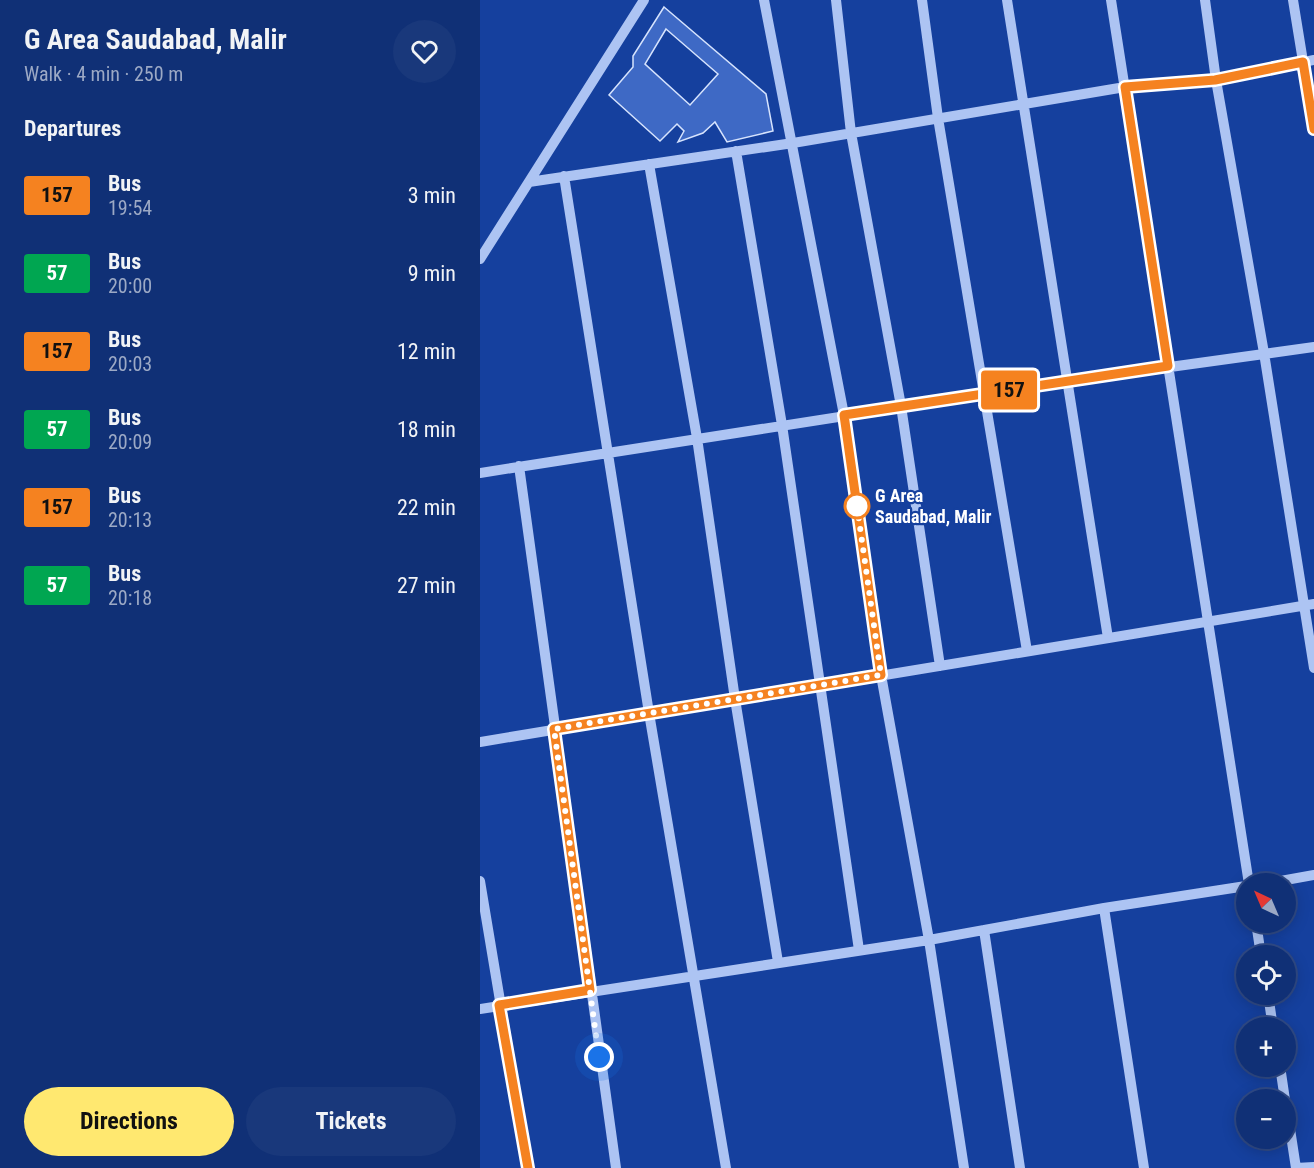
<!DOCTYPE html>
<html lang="en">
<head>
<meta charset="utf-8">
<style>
	:root { --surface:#103076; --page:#19387b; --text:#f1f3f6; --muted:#9ca9c5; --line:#304b88; --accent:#ffe870 }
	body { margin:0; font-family:"Roboto Condensed",sans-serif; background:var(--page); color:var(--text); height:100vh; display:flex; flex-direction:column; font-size:22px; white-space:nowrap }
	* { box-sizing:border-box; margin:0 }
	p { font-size:20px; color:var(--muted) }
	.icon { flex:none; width:33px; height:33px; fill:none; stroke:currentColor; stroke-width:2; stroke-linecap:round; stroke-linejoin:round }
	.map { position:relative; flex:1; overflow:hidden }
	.drawer { display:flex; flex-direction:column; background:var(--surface); width:480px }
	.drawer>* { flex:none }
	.badge { padding:0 12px; border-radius:4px; font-size:21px; line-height:39px }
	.needle { width:39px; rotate:316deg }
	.fabs { position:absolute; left:756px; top:873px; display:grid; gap:12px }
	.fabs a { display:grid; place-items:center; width:60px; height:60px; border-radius:50%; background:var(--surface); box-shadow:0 3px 15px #0003,0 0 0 2px var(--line); font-size:30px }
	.you { position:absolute; width:30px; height:30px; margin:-15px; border:4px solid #fff; border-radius:50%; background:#1a73e8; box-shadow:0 0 0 9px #1a73e833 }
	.map>.badge { position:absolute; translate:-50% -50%; box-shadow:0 0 0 3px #fff }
	h2 { padding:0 24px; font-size:22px; line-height:54px }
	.round { display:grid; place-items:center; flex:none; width:63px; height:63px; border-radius:32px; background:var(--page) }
	.headline { display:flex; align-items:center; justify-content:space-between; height:102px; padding:0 24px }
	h1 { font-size:28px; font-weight:700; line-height:45px }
	.action { display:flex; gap:12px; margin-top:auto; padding:12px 24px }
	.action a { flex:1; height:69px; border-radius:36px; background:var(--accent); color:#111; font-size:24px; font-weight:700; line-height:69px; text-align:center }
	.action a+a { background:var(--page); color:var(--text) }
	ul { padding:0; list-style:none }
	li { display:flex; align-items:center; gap:18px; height:78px; padding:0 24px }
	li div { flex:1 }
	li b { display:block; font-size:22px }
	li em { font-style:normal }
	li .badge { min-width:66px; font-weight:700; text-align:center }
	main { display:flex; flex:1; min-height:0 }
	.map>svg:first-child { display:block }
	.building { fill:#3e69c5; stroke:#d6e3fd; stroke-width:1.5; fill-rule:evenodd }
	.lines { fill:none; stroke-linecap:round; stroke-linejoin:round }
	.minor { stroke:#adc4f3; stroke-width:10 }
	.line-casing { stroke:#fff; stroke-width:14 }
	.line { stroke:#f58220; stroke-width:9 }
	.walk { stroke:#fff; stroke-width:6; stroke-dasharray:0 10.8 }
	.stop-dot { fill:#fff; stroke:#f58220; stroke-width:3 }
	.labels { text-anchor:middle; stroke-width:4.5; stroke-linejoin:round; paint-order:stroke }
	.stop-label { font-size:18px; font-weight:bold; fill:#fff; stroke:#15409e; text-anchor:start }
</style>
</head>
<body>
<main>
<section class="drawer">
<div class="headline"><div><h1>G Area Saudabad, Malir</h1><p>Walk · 4 min · 250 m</p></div><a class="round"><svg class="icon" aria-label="heart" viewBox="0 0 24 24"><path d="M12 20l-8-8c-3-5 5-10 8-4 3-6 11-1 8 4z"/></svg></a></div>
<h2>Departures</h2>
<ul>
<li><span class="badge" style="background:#f58220;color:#111">157</span><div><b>Bus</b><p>19:54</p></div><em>3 min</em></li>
<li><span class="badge" style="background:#00a651;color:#fff">57</span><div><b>Bus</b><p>20:00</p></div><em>9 min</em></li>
<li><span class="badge" style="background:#f58220;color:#111">157</span><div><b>Bus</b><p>20:03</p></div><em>12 min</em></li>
<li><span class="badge" style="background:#00a651;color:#fff">57</span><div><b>Bus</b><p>20:09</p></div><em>18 min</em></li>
<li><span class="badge" style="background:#f58220;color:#111">157</span><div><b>Bus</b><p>20:13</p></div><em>22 min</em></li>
<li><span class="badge" style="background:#00a651;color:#fff">57</span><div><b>Bus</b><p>20:18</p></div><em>27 min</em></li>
</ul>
<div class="action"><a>Directions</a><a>Tickets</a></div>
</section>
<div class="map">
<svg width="834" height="1168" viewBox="0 0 834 1168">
	<rect width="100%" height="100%" fill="#15409e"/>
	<path class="building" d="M184 7 286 94 293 131 247 142 235 122 223 133 198 142 204 131 197 124 180 141 129 95 153 67V56ZM186 29 238 74 210 105 165 64Z"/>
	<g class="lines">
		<path class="minor" d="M284 0 364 415 401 675 449 940 484 1168
			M356 0 371 133 421 406 460 666
			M442 0 458 118 547 651
			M527 0 628 638
			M631 0 769 884
			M725 0 736 80 784 353 834 668
			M813 0 834 129
			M256 151 302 425 379 950
			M169 164 217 438 255 699 298 962
			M84 176 169 713 246 1168
			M49 182 313 143 645 87 736 80 834 60
			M0 259 164 0
			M39 466 136 1168
			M0 473 589 381 834 347
			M0 742 834 604
			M0 881 48 1168
			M784 884 834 875
			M624 908 664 1168
			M776 922 781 956
			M504 930 540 1168
			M788 994 793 1028
			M0 1009 449 940 624 908 766 886
			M800 1066 805 1100
			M806 1103 816 1168
			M816 1168 834 1167"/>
	</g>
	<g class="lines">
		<g class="line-casing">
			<path id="line" d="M48 1168 19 1005 110 990 74 729 401 675 364 415 688 366 645 87 735 80 823 62 834 129"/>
		</g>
		<use href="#line" class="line"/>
		<path class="walk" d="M119 1057 74 729 401 675 377 506"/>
	</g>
	<circle class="stop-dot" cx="377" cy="506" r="12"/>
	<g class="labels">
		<g class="stop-label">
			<text x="395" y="502">G Area<tspan x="395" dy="21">Saudabad, Malir</tspan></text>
		</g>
	</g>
</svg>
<div class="fabs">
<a><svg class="needle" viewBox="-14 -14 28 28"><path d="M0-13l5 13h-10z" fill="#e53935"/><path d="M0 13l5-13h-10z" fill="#9ca9c5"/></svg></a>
<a><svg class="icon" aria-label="locate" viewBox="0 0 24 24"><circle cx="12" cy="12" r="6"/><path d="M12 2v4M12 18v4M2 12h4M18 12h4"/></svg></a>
<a>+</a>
<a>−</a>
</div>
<div class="you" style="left:119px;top:1057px"></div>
<b class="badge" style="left:529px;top:390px;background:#f58220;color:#111">157</b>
</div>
</main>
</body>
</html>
